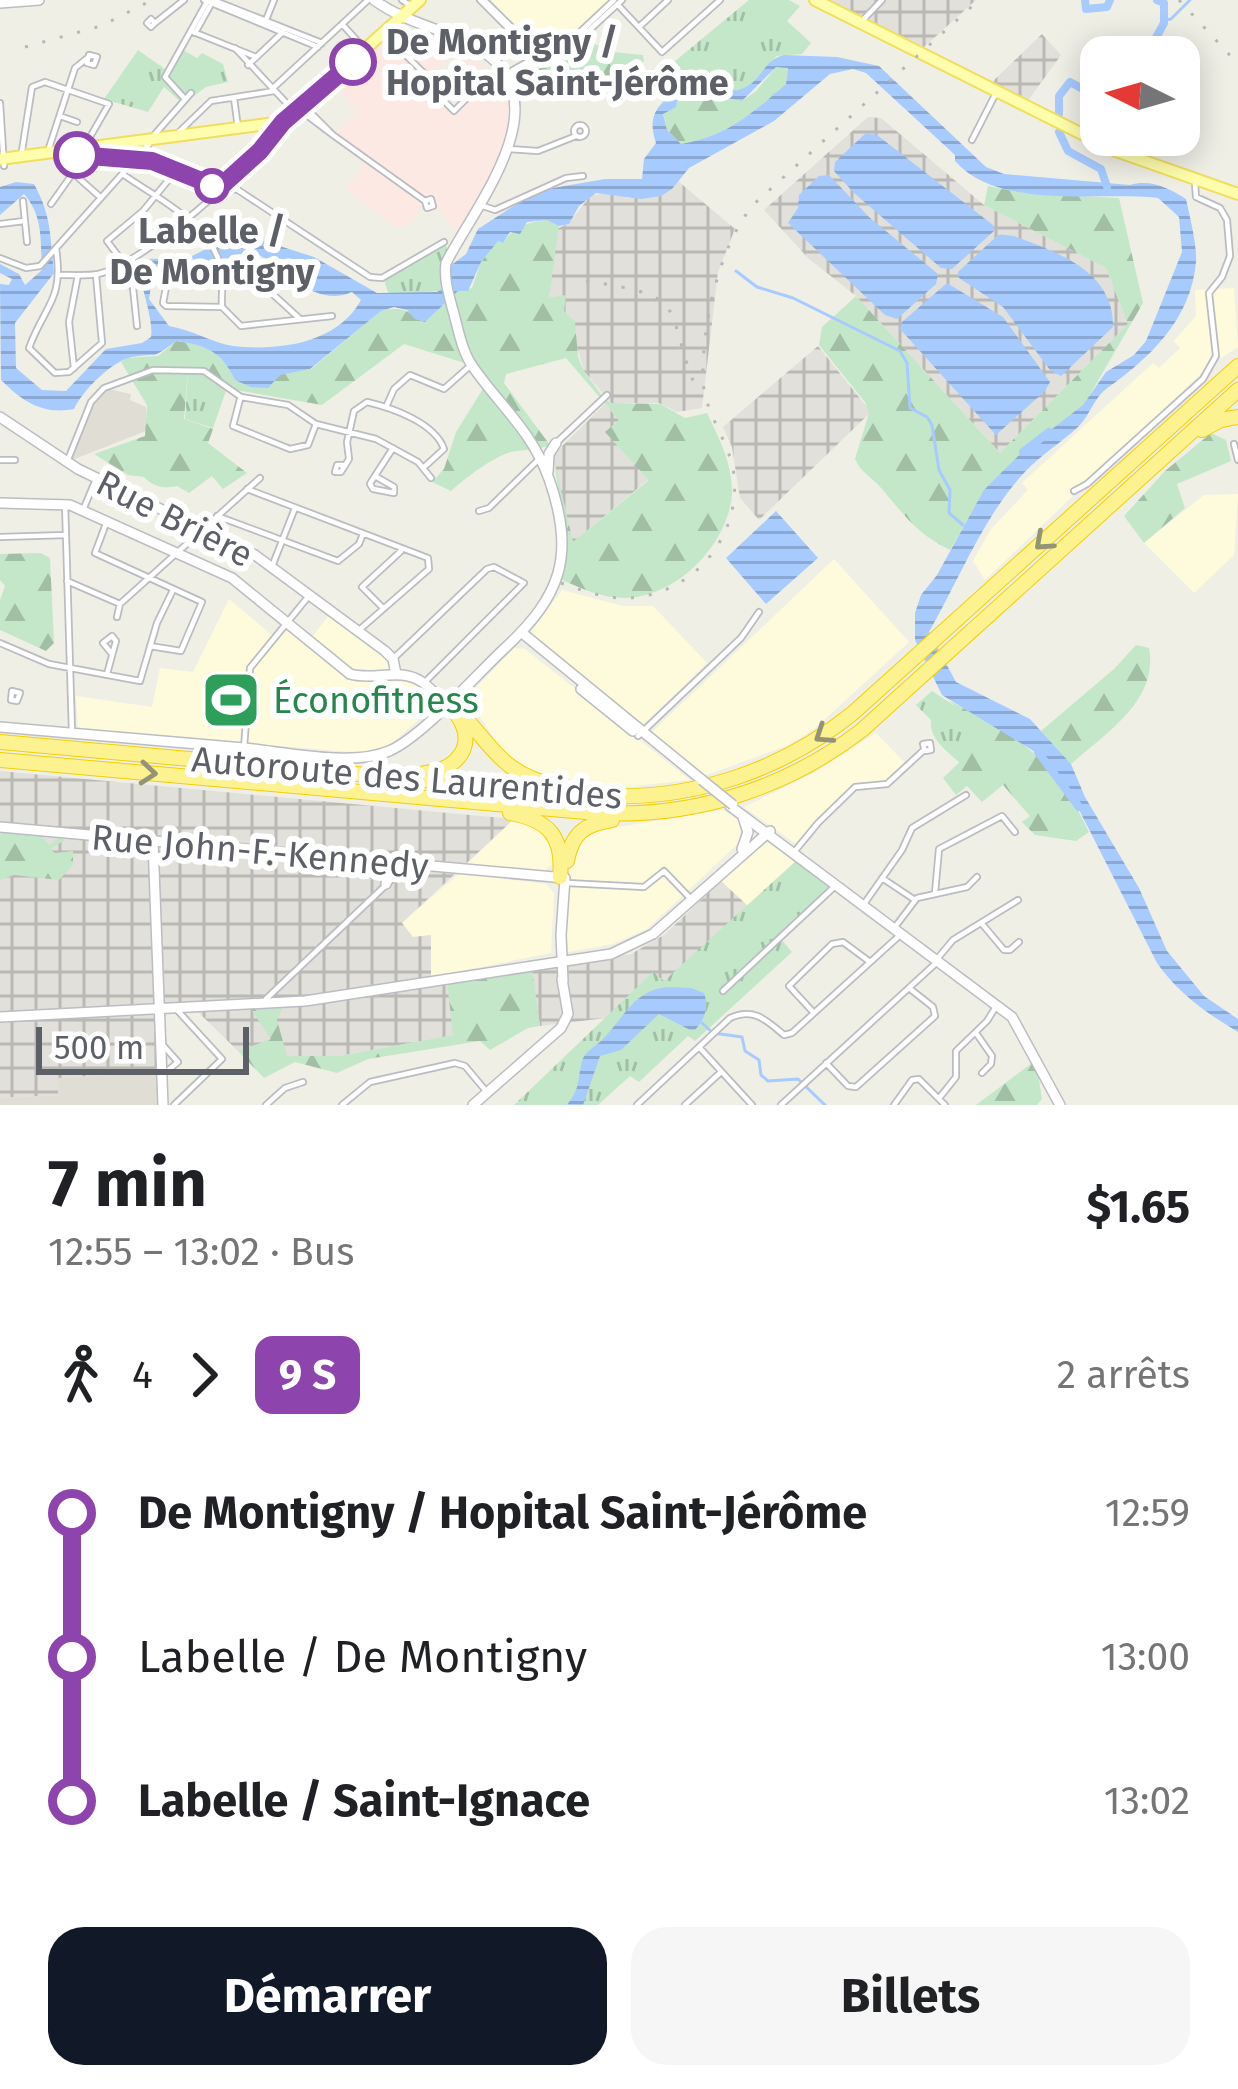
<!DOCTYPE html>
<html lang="fr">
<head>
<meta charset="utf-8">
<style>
	:root { --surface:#fff; --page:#f6f6f6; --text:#202124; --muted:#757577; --accent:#111827 }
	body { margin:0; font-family:"Fira Sans",sans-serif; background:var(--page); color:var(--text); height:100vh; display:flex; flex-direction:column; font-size:45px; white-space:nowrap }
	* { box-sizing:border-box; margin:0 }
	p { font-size:39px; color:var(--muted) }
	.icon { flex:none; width:66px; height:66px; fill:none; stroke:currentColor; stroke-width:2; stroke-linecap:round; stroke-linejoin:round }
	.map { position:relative; height:1105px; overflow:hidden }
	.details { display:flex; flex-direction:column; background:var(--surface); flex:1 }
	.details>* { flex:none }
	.badge { padding:0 24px; border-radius:18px; font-size:42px; line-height:78px }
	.needle { width:78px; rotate:275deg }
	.buttons { position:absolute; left:1080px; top:36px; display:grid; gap:24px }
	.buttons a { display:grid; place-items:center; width:120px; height:120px; border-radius:24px; background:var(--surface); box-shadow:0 6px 30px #0003; font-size:60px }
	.scale { position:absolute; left:36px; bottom:30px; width:213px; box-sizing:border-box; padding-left:12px; border:6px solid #5d6066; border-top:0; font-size:33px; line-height:42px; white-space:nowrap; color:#5d6066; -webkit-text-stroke:9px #fff; paint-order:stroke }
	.map>.badge { position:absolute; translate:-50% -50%; box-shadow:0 0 0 6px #fff }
	.legs { display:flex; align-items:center; gap:18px; height:132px; padding:0 48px; font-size:39px }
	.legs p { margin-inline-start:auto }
	.headline { display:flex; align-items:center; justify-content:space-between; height:204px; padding:0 48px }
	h1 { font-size:66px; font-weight:700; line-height:90px }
	.cta { display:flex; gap:24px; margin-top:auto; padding:24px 48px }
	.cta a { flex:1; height:138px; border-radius:36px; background:var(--accent); color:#fff; font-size:48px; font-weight:700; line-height:138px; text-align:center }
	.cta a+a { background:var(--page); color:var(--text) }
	ul { padding:0 48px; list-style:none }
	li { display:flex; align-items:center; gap:42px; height:144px; font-size:45px }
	li i { display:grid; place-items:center; width:18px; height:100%; margin:0 15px; background:currentColor }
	li i::after { content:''; width:30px; height:30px; margin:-15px; border:9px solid; border-radius:50%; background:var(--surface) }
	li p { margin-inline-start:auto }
	li:first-child i { background:linear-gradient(#0000 50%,currentColor 0) }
	li:last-child i { background:linear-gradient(currentColor 50%,#0000 0) }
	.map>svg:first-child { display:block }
	.commercial { fill:#fefbdd }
	.industrial { fill:url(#industrial-grid) }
	.education { fill:#e0ded4 }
	.medical { fill:#fce9e3 }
	.grass { fill:url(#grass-tufts) }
	.forest { fill:url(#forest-firs) }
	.water { fill:url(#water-rules); fill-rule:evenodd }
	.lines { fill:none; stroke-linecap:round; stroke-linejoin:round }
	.stream { stroke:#a7cbff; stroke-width:3 }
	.river { stroke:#a7cbff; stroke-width:8 }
	.street-casing { stroke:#babcc1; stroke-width:8 }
	.secondary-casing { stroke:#bbbdc3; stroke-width:12 }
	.primary-casing { stroke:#f1de5d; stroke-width:14 }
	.highway-casing { stroke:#f4ce01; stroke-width:16 }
	.street { stroke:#fff; stroke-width:4.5 }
	.secondary { stroke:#fff; stroke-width:9 }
	.primary { stroke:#fffeac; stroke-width:10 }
	.highway { stroke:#fcf290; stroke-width:14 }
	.rail { stroke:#b6b7b7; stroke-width:3; stroke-dasharray:3 15; stroke-linecap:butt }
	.secondary-bridge-casing { stroke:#bbbdc3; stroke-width:12; stroke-linecap:butt }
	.secondary-bridge { stroke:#fff; stroke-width:9 }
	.oneway { stroke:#959375 }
	.line-1-casing { stroke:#fff; stroke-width:27 }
	.line-1 { stroke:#8e44ad; stroke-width:18 }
	.stop-1-dot { fill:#fff; stroke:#8e44ad; stroke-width:6 }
	.labels { text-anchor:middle; stroke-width:12; stroke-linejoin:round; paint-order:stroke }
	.stop-label { font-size:36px; font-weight:bold; fill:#5d6066; stroke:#fff; text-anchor:start }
	.street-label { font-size:36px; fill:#5d6066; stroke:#fff }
	.leisure-label { font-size:36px; fill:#27864d; stroke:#fff; text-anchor:start }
</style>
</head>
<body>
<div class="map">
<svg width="1238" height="1105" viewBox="0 0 1238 1105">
	<defs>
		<pattern id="industrial-grid" width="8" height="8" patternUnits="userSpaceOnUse" patternTransform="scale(3)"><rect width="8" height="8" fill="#e1e0da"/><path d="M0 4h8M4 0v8" fill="none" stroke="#bab9b5"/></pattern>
		<pattern id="grass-tufts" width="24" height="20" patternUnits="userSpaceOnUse" patternTransform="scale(3)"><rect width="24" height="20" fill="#c3e7c8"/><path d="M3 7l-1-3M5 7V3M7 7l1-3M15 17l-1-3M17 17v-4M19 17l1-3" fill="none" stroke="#a2bfa6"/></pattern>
		<pattern id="forest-firs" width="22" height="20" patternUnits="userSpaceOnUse" patternTransform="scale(3)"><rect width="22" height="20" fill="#c3e7c8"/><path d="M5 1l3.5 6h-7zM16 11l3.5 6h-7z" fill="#a2bfa6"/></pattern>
		<pattern id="water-rules" width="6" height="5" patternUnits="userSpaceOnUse" patternTransform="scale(3)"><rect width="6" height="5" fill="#a7cbff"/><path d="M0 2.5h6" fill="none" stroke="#8ba8d2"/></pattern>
	</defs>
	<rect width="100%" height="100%" fill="#f0efe6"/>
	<path class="commercial" d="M491 0H610L574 32 545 48 522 32Z
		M1234 288 1238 347 1210 365 985 580 973 561 991 529 1028 490 1022 483 1153 363 1159 368 1180 348 1174 341 1196 316 1195 290Z
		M1238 494 1234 555 1194 593 1144 543 1204 495Z
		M834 559 909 642 813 730 786 746 704 776 651 733Z
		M562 590 623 606H653L707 663 642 726 529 634Z
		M229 599 274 637 287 622 307 644 329 615 392 660 393 680 414 683 437 703 389 746 363 753 78 729 76 696 152 707 160 668 193 672Z
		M514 648 525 649 690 780 616 788 533 772 501 751 484 722 463 701Z
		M876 733 905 763 885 781 855 783 796 844 744 807 812 774Z
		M723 810 739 821 741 841 647 929 613 944 569 952 566 949 563 923 570 872 583 839 594 831Z
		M514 819 545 833 554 846 555 862 543 872 465 866Z
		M768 840 797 860 749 907 721 881Z
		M460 873 546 884 554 893 551 953 431 977V936L413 937 401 923Z"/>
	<path class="industrial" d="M829 0H976L924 47Z
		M1042 34 1061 55 1027 102 991 83Z
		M868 117 881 118 984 205 1106 268 1128 324 1000 453 856 296 808 258 764 210Z
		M678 181 735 229 718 272 702 408 677 412 659 403H611L584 371 576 344 549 299 557 229 569 223 591 195 617 193 628 198 672 189Z
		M818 346 871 412 759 520 740 498 732 447 723 427Z
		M605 404 619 420 606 433 649 479 572 543 553 455Z
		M0 771 514 819 402 923 413 937 431 935V983L447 981 454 1035 339 1056H286L280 1039 238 1051 194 1008H160L161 1072 59 1078V1095L0 1098Z
		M721 881 749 907 663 982 653 973 606 1018 540 1026 531 969 631 954 664 935Z"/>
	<path class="education" d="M104 388 131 394 130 400 146 407V431L67 462 91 402Z
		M161 1072 163 1105H0V1098L58 1095V1078Z"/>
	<path class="medical" d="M421 31 465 47 489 74 475 86 449 57 428 77 433 90 453 111 470 95 504 75 515 100V131L459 237 433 201H425L413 221 400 230 345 190 367 160 333 135 356 112 337 87 354 61 384 33 403 50Z"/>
	<path class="grass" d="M749 0H789L800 6 787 21 811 43 802 54 777 56C768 65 759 78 750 85 726 104 686 80 663 71Z
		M138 50 169 72 183 50 197 58 202 53 223 64 228 82 206 87 183 104 164 87 148 112 104 99Z
		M444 242 451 254 441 264V291L389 295 383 277Z
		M171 344 227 388 213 428 185 419 188 371Z
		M932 691 970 716 988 735 960 763C946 750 929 739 931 720L916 705Z
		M797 860 832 883 781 939 792 952 695 1041 688 1036 639 1082 630 1076 598 1105H514L653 972 664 981Z"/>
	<path class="forest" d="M583 39 613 52 643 55 644 61C609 108 578 84 533 68Z
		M776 67H788L786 84C751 114 728 136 681 144L667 130 663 113 675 107 678 97 693 92 742 101 756 91Z
		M988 186 1023 193 1119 198 1143 303 1084 405 1021 453 985 490 950 550C917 534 904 515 882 489 872 477 861 473 855 459L869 413 865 402 819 345 822 327 856 296 1000 453 1128 324 1106 268 984 205Z
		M548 220 559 226 549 298 566 295 564 311 575 322 578 357 584 371 603 397 611 403 660 404 685 418 707 413C719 438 733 465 732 494 728 545 677 597 625 598 603 598 582 589 562 580L563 520 553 455 573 542 649 480 605 432 619 420 566 358 506 374 504 383 550 445C535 451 525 449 511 452 493 457 464 479 451 491L432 482 444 469 456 432 486 384 471 365 404 344 322 405 230 389 208 372 188 370 184 419 213 429 208 443 247 473 223 489 212 476 189 493 177 486C165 489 153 487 144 477L128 475 94 454 145 436 147 405 121 362 127 358 158 356 176 341C206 345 222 352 235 380L311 369 381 311C400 305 408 311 425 322L458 291 472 288 481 262 497 241 503 243C514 226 528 222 548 220Z
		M1211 433 1226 440 1231 461 1177 484 1185 508 1144 543 1124 516 1165 471Z
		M41 553 50 558 54 643 46 651 0 630V600L5 586 0 580V554Z
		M1136 645 1149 648C1159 700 1106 733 1071 764L1041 731 1114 669Z
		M948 700C1020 737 1054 758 1089 832L1076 841 1035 835 1022 822 1030 816 1003 785 982 802 967 786 956 795 943 778 988 735Z
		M0 832 41 836 49 845 60 837 65 840 50 849 55 853 73 851V865L59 880 14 875 0 880Z
		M532 969 540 1026 528 1028 490 1050 480 1041 368 1059 337 1073 295 1062 264 1078 238 1051 271 1039 248 1005 285 1003 277 1020 287 1056H339L453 1035 447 981Z
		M1036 1060 1042 1099 1037 1105H976Z"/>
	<path class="water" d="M784 55 837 57 879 66 986 167 1004 174 1130 185C1151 179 1168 188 1186 199 1190 218 1197 244 1196 262 1191 321 1147 360 1106 389 1095 397 1089 416 1079 426 1061 443 1040 455 1023 474 982 519 959 580 929 632L956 682 1030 719 1071 764 1085 797 1139 888 1167 951 1204 996 1238 1019V1032C1206 1013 1178 993 1157 963L1069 790 1040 755 942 695 915 640V613L921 595 937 575 984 490 1021 453 1083 405 1106 372 1134 355 1146 341 1182 252 1179 217 1158 198C1097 191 999 211 955 161V155L866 73 853 69 830 74 774 121 689 168 672 189 661 196 641 199 596 193 579 206 569 224 559 226 547 220 527 222 520 234 510 232 503 243 498 241 481 262 468 291H458L425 322 415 319 407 310 394 307 381 311 310 369 280 375 268 388 251 387 235 380C222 352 206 345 176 341 149 361 161 352 132 357 112 361 83 390 74 409 43 415 23 402 1 380L0 284 9 285 12 279 0 273V264L19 274 25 285 42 270C40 241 44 217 24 194L0 215V187L16 182 34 184C52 217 50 236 54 273L15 323 16 368 42 390 66 391 106 349 142 343 151 337C154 321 141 287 138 265L145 259 188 258 216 244 250 245 264 241 314 257 377 293 437 292 451 282 450 266 466 254 478 229 524 199 547 189 605 179H642L644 159 656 143C645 112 662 102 684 84 705 83 724 98 746 87 762 79 764 60 784 55ZM776 67 788 68 786 84C751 114 728 136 681 144L667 130 663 114 676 107 678 97 693 92 742 101ZM254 252C284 268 316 309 352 292L361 300C337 344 278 351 233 346 213 343 193 330 169 326L149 299 152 280 148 271 153 266 183 269Z
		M866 133 877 135 993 225 994 231 952 269 941 268 854 193 834 171 835 162Z
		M829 175 869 217 938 274 936 284 897 319 885 315 788 223 798 208 799 195 819 176Z
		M998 235C1012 234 1022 239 1035 244 1073 259 1114 279 1113 327L1061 376 1050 370 1003 307 959 278 958 272Z
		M947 283 1003 317 1050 382 1045 391 996 435 900 329 902 322Z
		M776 511 818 558 766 604 726 558Z
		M667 987 691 988 704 993C709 1007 705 1019 695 1030H690L659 1014 621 1050 600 1056 583 1105H567C581 1087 577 1081 582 1061 585 1051 595 1047 602 1040 624 1018 633 991 667 987Z"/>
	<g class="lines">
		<path class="stream" d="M1165 20 1171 19 1190 0
			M736 271 757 287 793 298 900 351 907 363 910 408 927 417 932 425 939 470 950 490 949 513 963 525
			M702 1023 713 1033 742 1037 745 1051 759 1060 761 1075 768 1081 798 1079 825 1105"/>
		<path class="river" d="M1085 0 1086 9 1107 7 1110 0
			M1157 0 1164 3V23L1152 45 1162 57
			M1059 114V96L1070 82 1101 99
			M1059 132 1068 151 1101 169 1107 187
			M1023 452 1049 432
			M1038 752 1079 807"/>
		<g class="street-casing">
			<path id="street" d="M204 0 318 47
				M213 0 322 43
				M402 0 412 7
				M480 0 535 55
				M484 0 539 54
				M618 5 662 52 720 0
				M151 19 155 23 151 27 147 23Z
				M266 20 274 0
				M861 22 882 0
				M155 23 184 0
				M342 24 362 46
				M639 27 668 0
				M191 31 256 57
				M195 33 210 6
				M386 36 428 77 433 90 454 111 470 95 583 36 622 0
				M235 48 292 109
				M89 55 97 57 94 65 87 63Z
				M248 65 283 32
				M490 83 580 32 614 0
				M272 89 368 0
				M234 98 238 128
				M185 99 165 77 208 0
				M0 103 4 166
				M304 106 333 135 425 201 431 199 433 206 427 208 425 201
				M300 110 333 135
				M60 116 77 122
				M574 131a6 6 0 1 1 12 0a6 6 0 1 1-12 0Z
				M179 132 211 101 274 91
				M155 134 191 93
				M972 140 997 91
				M49 148 75 68 86 59
				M509 149 538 151 576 136
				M66 155 152 161 202 183 238 190 370 277 382 278 444 242
				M21 157 32 87 45 82 109 104 86 144
				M73 173 100 197
				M124 175C158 199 211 223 221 268 224 280 221 294 222 307L241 326 332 316
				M23 201 27 242
				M51 204 73 173 77 157
				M483 206 495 210 566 178 583 176
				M0 224 24 221
				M56 248C64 301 45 304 29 348L55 373 69 372 102 343 96 275
				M0 258 26 268 40 266 149 144
				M130 259 137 326
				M123 262 107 241 143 211 175 172
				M221 264 168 277 163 303 166 306 222 307
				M60 275C72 275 86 276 98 274 144 264 254 165 282 126
				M222 276 255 278 300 319
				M74 368 69 322 78 275
				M240 399 233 426 290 449 308 445 316 424
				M386 407 394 389 410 375 444 389 470 366
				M555 444 607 395
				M1234 444 1238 460
				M0 460H15
				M67 462 91 402 104 388 153 370 204 371 241 397 288 405 316 424 376 439 418 462 431 478
				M343 465H337L335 472H341L349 459 347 442 354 411 367 402C393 408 435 423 444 449L423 468
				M375 476 394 487V493L373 489 370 484 371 482 393 448
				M247 489 428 558 429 569 358 631
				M1074 491 1087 484 1203 379 1216 356 1209 293 1222 277 1230 256 1227 220 1220 208 1196 197 1195 184
				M65 503 72 732
				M83 510 96 479
				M479 511 489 508 538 460
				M217 516 338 561 359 544 363 534
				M107 521 95 553 202 602 181 651 150 646
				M0 537 66 535
				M273 564 295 508
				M67 581 120 604
				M383 608 362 587 401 551
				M117 617 120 604 260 478
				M0 643 49 664 140 681 157 623 173 590
				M393 659 487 569 494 567 524 583 425 682
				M107 674 116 641 112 636 103 643 112 654
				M12 691 20 693 17 701 11 700Z
				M638 736 741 638 759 612
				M930 743 931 750 925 751 923 744Z
				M244 748 250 668 308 597
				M794 852 818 823 855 787 887 784 924 750
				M882 878 915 900
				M567 883 644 887 664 871 689 897
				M935 893 939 849 1002 816 1015 832
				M864 904 902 850 912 828 966 795
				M983 925 1004 950H1010L1019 942
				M895 927 917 898 967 887 977 877
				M937 959 953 940 1018 900
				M723 991 833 888
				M266 999 406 866
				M814 1013 789 986 832 944 843 942 870 962
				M976 1033 992 1056 991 1064 982 1073
				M161 1043 178 1062 166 1072
				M699 1047 752 1105
				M826 1063 848 1086 856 1087 935 1016 933 1007 909 988
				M940 1097 956 1077V1051L987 1021 997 1005
				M174 1105 222 1059 178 1011
				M266 1105 285 1088 303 1082
				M342 1105 370 1082 455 1063 465 1066 486 1091
				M637 1105 730 1018C754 1007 766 1020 784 1035L792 1033 899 936
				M685 1105 721 1072
				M781 1105 935 964
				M894 1105 912 1080 919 1079 945 1105"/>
		</g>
		<g class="secondary-casing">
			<path id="secondary" d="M0 3 39 0
				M0 417 78 469 255 555 385 651 393 659 396 674
				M548 472 549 454 556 443
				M0 503 70 505 232 578 350 674C374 681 400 667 422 682 430 687 437 696 445 703
				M521 632 702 780
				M581 689 633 731
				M0 727C81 734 163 741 244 748 285 752 352 767 389 751 422 737 475 676 504 649 561 596 576 556 549 479 532 431 501 407 473 367 461 350 458 327 452 307 448 292 444 278 446 263 475 206 562 103 482 51 450 29 410 26 374 0
				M730 806 1012 1017 1060 1105
				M0 827 565 878 561 935 563 981
				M153 842 163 1105
				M742 849 748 832 743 817
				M378 861 387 869 386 884
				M0 1017 305 1001 611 954 653 934 770 831
				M473 1105 561 1028 568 1014 562 979"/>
		</g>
		<g class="primary-casing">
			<path id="primary" d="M815 0 1116 151 1238 194
				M0 159 283 122 420 0"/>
		</g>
		<g class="highway-casing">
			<path id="highway" d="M1202 430 1221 420 1238 417
				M448 701C488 735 495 772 553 785
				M0 742 602 796C694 800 781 771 853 713L1238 366
				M0 760 597 813C693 818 786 789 862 730L1238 390
				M425 773C457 770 478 745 457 715
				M510 813C549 820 564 837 560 877
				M567 861C572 833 585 824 612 820"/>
		</g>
		<use href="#street" class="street"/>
		<use href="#secondary" class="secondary"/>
		<use href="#primary" class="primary"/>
		<use href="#highway" class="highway"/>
		<path class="rail" d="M1179 0 1238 64
			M25 47 101 26 152 0
			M586 281C696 297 661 306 698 393
			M561 583C581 590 602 598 624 598 689 598 741 540 734 475 730 441 704 414 703 379 702 325 719 245 754 204L979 0"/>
		<g class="secondary-bridge-casing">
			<path id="secondary-bridge" d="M702 780 733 805"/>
		</g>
		<use href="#secondary-bridge" class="secondary-bridge"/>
	</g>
	<defs><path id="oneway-chevron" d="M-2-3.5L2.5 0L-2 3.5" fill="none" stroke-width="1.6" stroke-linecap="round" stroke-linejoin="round" transform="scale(3)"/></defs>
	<g class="oneway">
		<use href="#oneway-chevron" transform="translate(1043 542) rotate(138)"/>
		<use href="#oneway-chevron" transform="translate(823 735) rotate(146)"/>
		<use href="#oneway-chevron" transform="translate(148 773) rotate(5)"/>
	</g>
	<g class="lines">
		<g class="line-1-casing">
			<path id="line-1" d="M77 155 152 161 219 188 260 151 283 122 353 62"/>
		</g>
		<use href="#line-1" class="line-1"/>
	</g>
	<defs>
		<g id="stadium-square" transform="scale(3)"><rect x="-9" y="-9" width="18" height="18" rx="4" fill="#2e9e5b" stroke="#fff"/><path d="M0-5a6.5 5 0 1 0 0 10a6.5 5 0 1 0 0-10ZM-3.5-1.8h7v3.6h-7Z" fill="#fff"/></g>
	</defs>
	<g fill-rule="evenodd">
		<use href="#stadium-square" x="231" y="700"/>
	</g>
	<g class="stop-1-dot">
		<circle cx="353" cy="62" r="21"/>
		<circle cx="77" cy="155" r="21"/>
		<circle cx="212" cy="186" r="15"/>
	</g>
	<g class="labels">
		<g class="stop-label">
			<text x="386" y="54">De Montigny /<tspan x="386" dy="41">Hopital Saint-Jérôme</tspan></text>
			<text x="212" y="243" text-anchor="middle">Labelle /<tspan x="212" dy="41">De Montigny</tspan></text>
		</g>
		<g class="street-label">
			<text transform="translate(175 518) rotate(27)" y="13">Rue Brière</text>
			<text transform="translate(407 777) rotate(5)" y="13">Autoroute des Laurentides</text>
			<text transform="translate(260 851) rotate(5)" y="13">Rue John-F.-Kennedy</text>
		</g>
		<g class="leisure-label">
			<text x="273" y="713">Éconofitness</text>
		</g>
	</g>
</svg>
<div class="buttons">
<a><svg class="needle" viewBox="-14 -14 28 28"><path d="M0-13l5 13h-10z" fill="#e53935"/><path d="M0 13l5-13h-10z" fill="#757577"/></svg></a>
</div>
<div class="scale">500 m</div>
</div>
<section class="details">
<div class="headline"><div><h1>7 min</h1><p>12:55 – 13:02 · Bus</p></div><b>$1.65</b></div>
<div class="legs"><svg class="icon" aria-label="walk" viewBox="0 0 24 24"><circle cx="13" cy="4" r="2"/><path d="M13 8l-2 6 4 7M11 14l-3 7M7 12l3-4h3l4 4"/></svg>4<svg class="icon" aria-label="forward" viewBox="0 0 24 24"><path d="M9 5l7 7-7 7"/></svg><b class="badge" style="background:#8e44ad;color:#fff">9 S</b><p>2 arrêts</p></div>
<ul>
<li><i style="color:#8e44ad"></i><b>De Montigny / Hopital Saint-Jérôme</b><p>12:59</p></li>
<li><i style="color:#8e44ad"></i><span>Labelle / De Montigny</span><p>13:00</p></li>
<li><i style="color:#8e44ad"></i><b>Labelle / Saint-Ignace</b><p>13:02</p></li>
</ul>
<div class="cta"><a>Démarrer</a><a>Billets</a></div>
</section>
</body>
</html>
